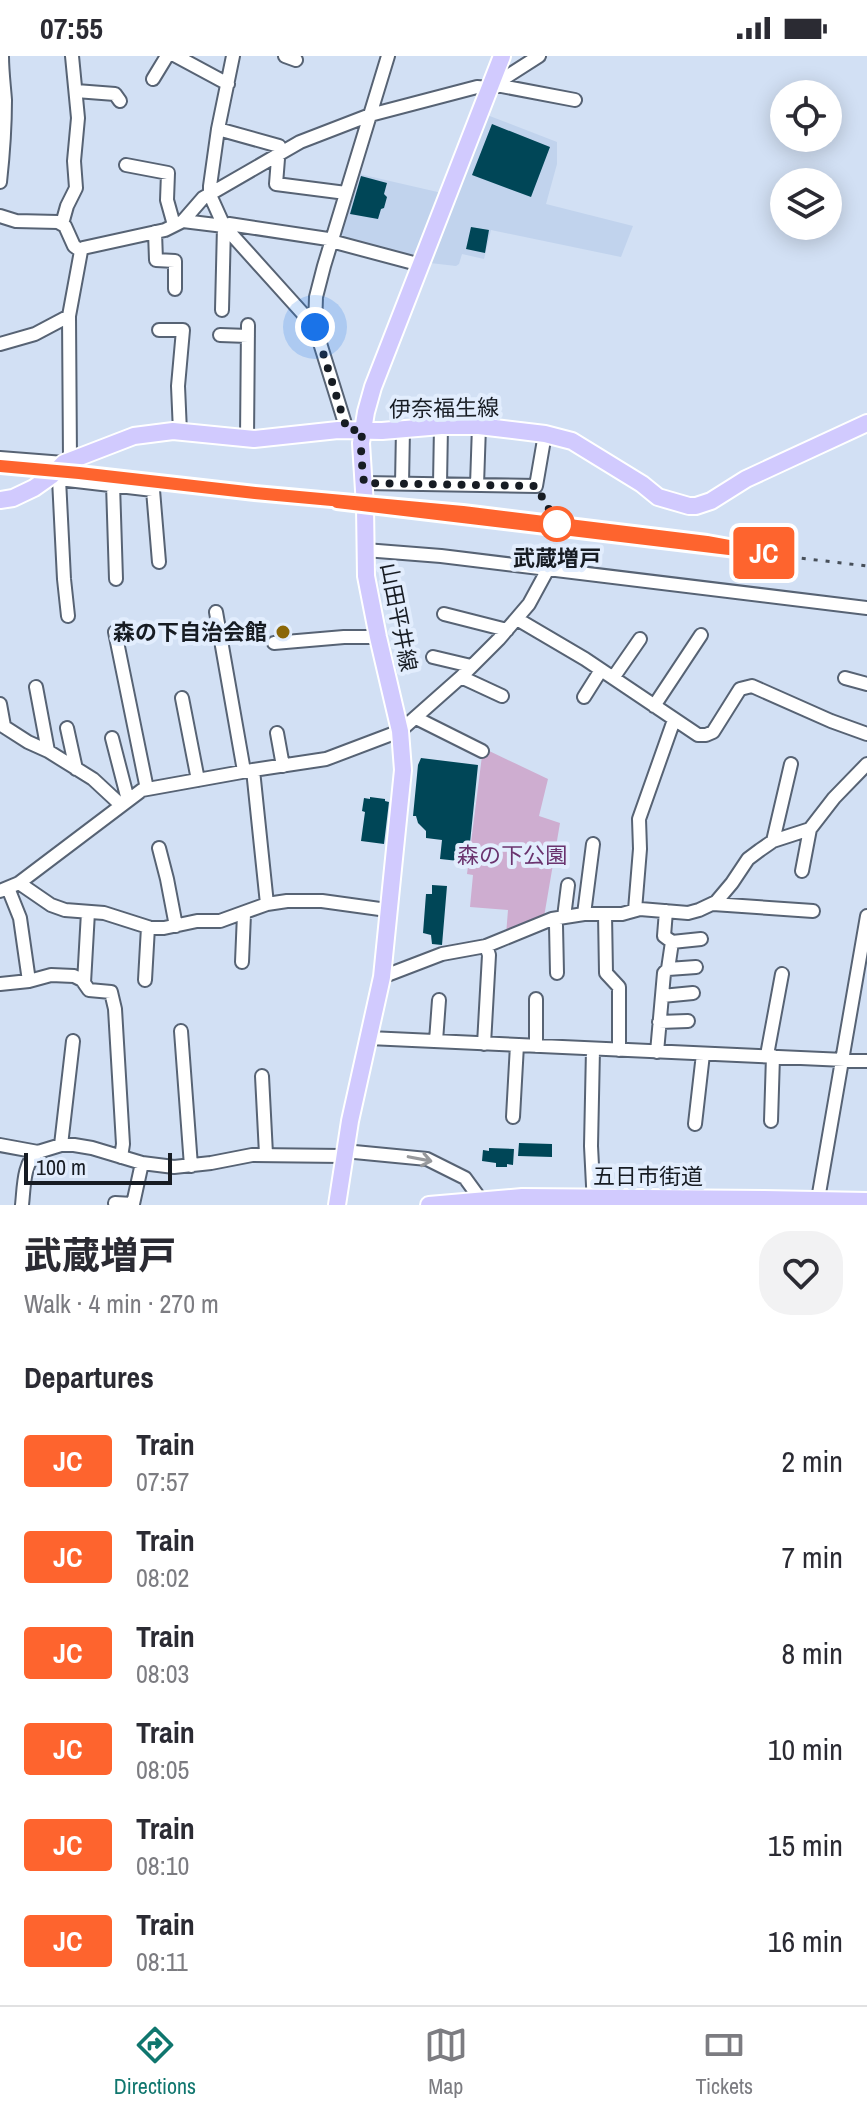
<!DOCTYPE html>
<html lang="en">
<head>
<meta charset="utf-8">
<style>
	:root { --surface:#fff; --page:#f2f2f3; --text:#2b2b33; --muted:#7c7c81; --line:#e1e1e2; --accent:#0f766e }
	body { margin:0; font-family:"Archivo Narrow","Noto Sans JP",sans-serif; background:var(--page); color:var(--text); height:100vh; display:flex; flex-direction:column; font-size:30px; white-space:nowrap }
	* { box-sizing:border-box; margin:0 }
	p { font-size:26px; color:var(--muted) }
	.icon { flex:none; width:44px; height:44px; fill:none; stroke:currentColor; stroke-width:2; stroke-linecap:round; stroke-linejoin:round }
	.map { position:relative; height:1149px; overflow:hidden }
	.panel { display:flex; flex-direction:column; background:var(--surface); flex:1 }
	.panel>* { flex:none }
	.badge { padding:0 16px; border-radius:6px; font-size:28px; line-height:52px }
	.tools { position:absolute; left:770px; top:24px; display:grid; gap:16px }
	.tools a { display:grid; place-items:center; width:72px; height:72px; border-radius:50%; background:var(--surface); box-shadow:0 4px 20px #0003; font-size:40px }
	.scale { position:absolute; left:24px; bottom:20px; width:148px; box-sizing:border-box; padding-left:8px; border:4px solid #171c23; border-top:0; font-size:22px; line-height:28px; white-space:nowrap; color:#171c23; -webkit-text-stroke:6px #e2edfd; paint-order:stroke }
	.you { position:absolute; width:40px; height:40px; margin:-20px; border:6px solid #fff; border-radius:50%; background:#1a73e8; box-shadow:0 0 0 12px #1a73e833 }
	.map>.badge { position:absolute; translate:-50% -50%; box-shadow:0 0 0 4px #fff }
	h2 { padding:0 24px; font-size:30px; line-height:72px }
	.round { display:grid; place-items:center; flex:none; width:84px; height:84px; border-radius:32px; background:var(--page) }
	.headline { display:flex; align-items:center; justify-content:space-between; height:136px; padding:0 24px }
	h1 { font-size:38px; font-weight:700; line-height:60px }
	ul { padding:0; list-style:none }
	li { display:flex; align-items:center; gap:24px; height:96px; padding:0 24px }
	li div { flex:1 }
	li b { display:block; font-size:30px }
	li em { font-style:normal }
	li .badge { min-width:88px; font-weight:700; text-align:center }
	.status { display:flex; justify-content:space-between; align-items:center; height:56px; padding:0 40px; background:var(--surface); direction:ltr }
	.status svg { height:22px; fill:currentColor }
	.tab-bar { display:flex; justify-content:space-around; align-items:center; height:112px; border-top:2px solid var(--line); background:var(--surface); font-size:22px; color:var(--muted) }
	.tab-bar a { display:grid; justify-items:center; gap:4px }
	.tab-bar .selected { color:var(--accent) }
	.map>svg:first-child { display:block }
	.built { fill:#c1d3ed }
	.green { fill:#ceadd0 }
	.building { fill:#004657 }
	.lines { fill:none; stroke-linecap:round; stroke-linejoin:round }
	.minor-casing { stroke:#576374; stroke-width:16 }
	.major-casing { stroke:#fff; stroke-width:20 }
	.minor { stroke:#fff; stroke-width:12 }
	.major { stroke:#d1cafe; stroke-width:16 }
	.rail { stroke:#474f59; stroke-width:3; stroke-dasharray:4 8; stroke-linecap:butt }
	.oneway { stroke:#97999c }
	.line-casing { stroke:#fff; stroke-width:18 }
	.line { stroke:#fe642e; stroke-width:12 }
	.walk { stroke:#171c23; stroke-width:8; stroke-dasharray:0 14.4 }
	.stop-dot { fill:#fff; stroke:#fe642e; stroke-width:4 }
	.poi-dot { fill:#8b6707; stroke:#e2edfd; stroke-width:3 }
	.labels { text-anchor:middle; stroke-width:8; stroke-linejoin:round; paint-order:stroke }
	.street-label { font-size:22px; fill:#171c23; stroke:#e2edfd }
	.stop-label { font-size:22px; font-weight:bold; fill:#171c23; stroke:#e2edfd }
	.poi-label { font-size:22px; font-weight:bold; fill:#171c23; stroke:#e2edfd; text-anchor:end }
	.park-label { font-size:22px; fill:#6a336e; stroke:#e2edfd }
</style>
</head>
<body>
<div class="status"><b>07:55</b><svg viewBox="0 0 49 12"><path d="M0 12V9h3v3zM5 12V6h3v6zM10 12V3h3v9zM15 12V0h3v12zM26 1h20v11H26zM47 4h2v5h-2z"/></svg></div>
<div class="map">
<svg width="867" height="1149" viewBox="0 0 867 1149">
	<rect width="100%" height="100%" fill="#d2e0f4"/>
	<path class="built" d="M487 59 557 86V108L546 148 633 170 621 201 491 174 484 203 462 198 459 208 456 210 430 207Z
		M355 117 442 137 415 204 339 184 337 180Z"/>
	<path class="green" d="M483 692 548 723 539 760 560 767 544 861 506 879 508 854 470 851 473 819 467 818Z"/>
	<path class="building" d="M492 68 550 91 531 141 472 119Z
		M361 120 387 127 384 138 387 141 384 152 381 153 378 163 350 158Z
		M471 171 489 174 485 197 466 193Z
		M421 702 478 709 468 806 440 803 442 784 426 782V775L418 767 416 760H413L418 709Z
		M370 741 385 743V745L389 746 384 788 361 785 365 756 362 755 364 742 370 743Z
		M432 829 447 830 442 889 432 888 431 879 423 877 426 838H432Z
		M519 1087 552 1088V1101L518 1100Z
		M489 1092 514 1093 513 1109 507 1108V1111H496V1107L482 1105 483 1094 489 1095Z"/>
	<g class="lines">
		<g class="minor-casing">
			<path id="minor" d="M176 0 228 28
				M285 0 296 4
				M153 23 167 0
				M493 23H503L539 0
				M491 28 575 44
				M76 35 115 38 120 45
				M218 73 279 90 276 128 346 137
				M126 109 168 117 167 144 174 169
				M0 126C3 99 5 71 5 44 4 30 2 15 2 0
				M0 160 16 165 58 166 65 170 74 190 81 195
				M183 165 224 170 229 168 328 183 331 185 421 209
				M62 168 67 150 76 132 74 105 78 62 72 0
				M224 170 315 271
				M155 176 156 204 175 205V233
				M81 195 83 192 165 174 183 165 203 142 300 86 370 59 477 31 490 32
				M222 254 224 170 210 139V130L218 73 233 0
				M159 274H183L178 330 180 376
				M220 279 248 280
				M0 288 35 278 69 260
				M347 374 315 271 316 241 324 210 388 0
				M247 382 248 269
				M0 402 64 407
				M70 404 69 260 81 195
				M54 421 59 423 64 523 68 560
				M59 423 153 434 159 506
				M364 427 536 430 545 378
				M113 428 116 523
				M402 428 403 373
				M440 428 441 370
				M477 429 479 370
				M365 494 441 500 867 552
				M216 556 244 715
				M444 558 507 574
				M517 563 585 603 698 679H706L713 676 740 633 752 630 831 665 867 678
				M115 576 147 733
				M274 587 344 581H378
				M433 601 471 610
				M461 621 502 640
				M613 622 640 583
				M845 622 867 628
				M36 631 48 695
				M584 641 601 614
				M182 642 198 724
				M0 648 4 670
				M654 650 701 579
				M416 662 482 695
				M0 668 28 686 48 695 93 723 121 749
				M67 672 76 713
				M277 677 283 710
				M112 682 128 744
				M253 714 267 848
				M773 785 791 708
				M159 792 167 823 176 870
				M802 815 810 773
				M19 827 51 849 65 854 104 857 151 872H164L197 865H220L267 848 287 845H322L387 854
				M8 832 20 862 29 925
				M0 835 19 827 142 734 253 714 326 703 400 675 461 621 499 583 529 548 548 513
				M713 848 813 855
				M635 854 640 793 639 763 674 664
				M584 858 593 788
				M605 858 606 917 619 931V994
				M564 861 568 829
				M552 863 556 869 557 917
				M672 886 701 883
				M242 906 244 858
				M668 913 696 911
				M382 921 442 898 486 890 552 863 584 858H622L640 853 688 857 699 854 716 846 732 827 748 803 760 794 773 785 810 773 834 742 867 708
				M145 924 148 871
				M84 927 88 856
				M0 928 29 925 51 919 74 920 82 924 89 934 111 936 115 953 123 1088 121 1101
				M662 940 693 937
				M659 966 688 965
				M181 975 191 1110
				M369 982 867 1005
				M436 985 439 944
				M484 988 489 899 486 890
				M536 990V943
				M593 993 591 1090 594 1149
				M657 996 664 917 668 913 672 886 664 880 666 855
				M767 999 782 918
				M262 1020 266 1098
				M513 1061 517 989
				M771 1065 773 1000
				M695 1068 703 998
				M0 1089 38 1096 61 1089H74L92 1092 142 1107 174 1111 211 1107 252 1099 343 1100
				M61 1089 73 985
				M344 1095 427 1103 465 1122 481 1144
				M115 1147 133 1148 142 1107
				M22 1149C24 1132 23 1106 38 1096
				M817 1149 867 860"/>
		</g>
		<g class="major-casing">
			<path id="major" d="M0 444 13 442 34 432 51 420 64 407 134 380 173 375 254 383 338 374 382 375 441 370H479L545 378 572 385 642 428 658 441 689 450H696L711 445 746 423 867 367
				M337 1149 350 1065 382 921 403 714 400 675 378 581 366 520 365 450 361 387 366 356 373 331 502 0
				M429 1149 522 1141 764 1143 867 1145"/>
		</g>
		<use href="#minor" class="minor"/>
		<use href="#major" class="major"/>
		<path class="rail" d="M0 410 68 416 255 437 463 456 694 484 778 499
			M766 498 867 510"/>
	</g>
	<defs><path id="oneway-shaft" d="M-6 0H5M1.5-3L5.5 0L1.5 3" fill="none" stroke-width="1.6" stroke-linecap="round" stroke-linejoin="round" transform="scale(2)"/></defs>
	<use class="oneway" href="#oneway-shaft" transform="translate(420 1103) rotate(11)"/>
	<g class="lines">
		<g class="line-casing">
			<path id="line" d="M0 410 79 417 255 437 463 456 707 486 778 499 337 446"/>
		</g>
		<use href="#line" class="line"/>
		<path class="walk" d="M315 271 347 374H362L361 399 364 427 536 430 557 468"/>
	</g>
	<circle class="stop-dot" cx="557" cy="468" r="16"/>
	<circle class="poi-dot" cx="283" cy="576" r="8"/>
	<g class="labels">
		<g class="street-label">
			<text transform="translate(444 352) rotate(-1)" y="8">伊奈福生線</text>
			<text transform="translate(399 561) rotate(79)" y="8">山田平井線</text>
			<text x="648" y="1128">五日市街道</text>
		</g>
		<g class="stop-label">
			<text x="557" y="510">武蔵増戸</text>
		</g>
		<g class="poi-label">
			<text x="267" y="584">森の下自治会館</text>
		</g>
		<g class="park-label">
			<text x="512" y="807">森の下公園</text>
		</g>
	</g>
</svg>
<div class="tools">
<a><svg class="icon" aria-label="locate" viewBox="0 0 24 24"><circle cx="12" cy="12" r="6"/><path d="M12 2v4M12 18v4M2 12h4M18 12h4"/></svg></a>
<a><svg class="icon" aria-label="layers" viewBox="0 0 24 24"><path d="M12 4l9 5-9 5-9-5zM3 14l9 5 9-5"/></svg></a>
</div>
<div class="scale">100 m</div>
<div class="you" style="left:315px;top:271px"></div>
<b class="badge" style="left:764px;top:497px;background:#fe642e;color:#fff">JC</b>
</div>
<section class="panel">
<div class="headline"><div><h1>武蔵増戸</h1><p>Walk · 4 min · 270 m</p></div><a class="round"><svg class="icon" aria-label="heart" viewBox="0 0 24 24"><path d="M12 20l-8-8c-3-5 5-10 8-4 3-6 11-1 8 4z"/></svg></a></div>
<h2>Departures</h2>
<ul>
<li><span class="badge" style="background:#fe642e;color:#fff">JC</span><div><b>Train</b><p>07:57</p></div><em>2 min</em></li>
<li><span class="badge" style="background:#fe642e;color:#fff">JC</span><div><b>Train</b><p>08:02</p></div><em>7 min</em></li>
<li><span class="badge" style="background:#fe642e;color:#fff">JC</span><div><b>Train</b><p>08:03</p></div><em>8 min</em></li>
<li><span class="badge" style="background:#fe642e;color:#fff">JC</span><div><b>Train</b><p>08:05</p></div><em>10 min</em></li>
<li><span class="badge" style="background:#fe642e;color:#fff">JC</span><div><b>Train</b><p>08:10</p></div><em>15 min</em></li>
<li><span class="badge" style="background:#fe642e;color:#fff">JC</span><div><b>Train</b><p>08:11</p></div><em>16 min</em></li>
</ul>
</section>
<nav class="tab-bar">
<a class="selected"><svg class="icon" aria-label="directions" viewBox="0 0 24 24"><path d="M12 3l9 9-9 9-9-9zM9 14v-3h6M13 9l2 2-2 2"/></svg>Directions</a>
<a><svg class="icon" aria-label="map" viewBox="0 0 24 24"><path d="M3 6l6-2 6 2 6-2v14l-6 2-6-2-6 2zM9 4v14M15 6v14"/></svg>Map</a>
<a><svg class="icon" aria-label="tickets" viewBox="0 0 24 24"><path d="M3 7h18v10H3zM15 7v10"/></svg>Tickets</a>
</nav>
</body>
</html>
